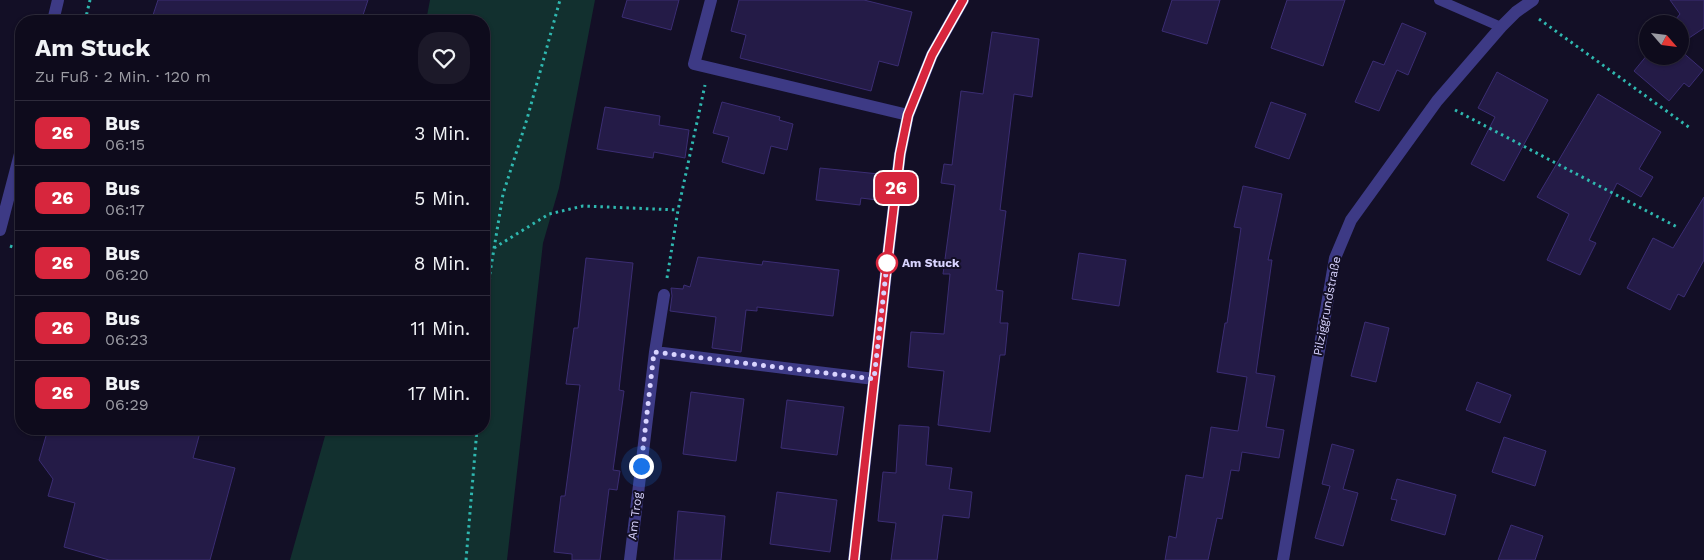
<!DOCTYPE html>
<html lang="de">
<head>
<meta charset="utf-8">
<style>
	:root { --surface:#0e0b1c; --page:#1c1929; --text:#f1f3f6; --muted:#9b9ba3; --line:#2e2b3b }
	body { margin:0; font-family:"Work Sans",sans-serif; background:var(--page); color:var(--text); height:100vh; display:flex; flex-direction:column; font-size:19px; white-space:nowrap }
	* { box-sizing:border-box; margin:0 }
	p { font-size:16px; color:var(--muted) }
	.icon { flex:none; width:28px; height:28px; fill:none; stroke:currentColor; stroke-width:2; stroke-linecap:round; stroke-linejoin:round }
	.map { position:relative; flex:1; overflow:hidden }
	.details { position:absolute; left:15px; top:15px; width:475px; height:420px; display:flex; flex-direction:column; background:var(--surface); border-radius:20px; box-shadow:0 1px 4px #0004,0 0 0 1px var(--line) }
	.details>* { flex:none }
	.badge { padding:0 10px; border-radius:8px; font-size:18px; line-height:32px }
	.needle { width:32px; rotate:118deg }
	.tools { position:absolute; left:1639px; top:15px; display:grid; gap:10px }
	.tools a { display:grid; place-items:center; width:50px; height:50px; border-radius:50%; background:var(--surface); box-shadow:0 1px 4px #0004,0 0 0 1px var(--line); font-size:25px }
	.you { position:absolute; width:25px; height:25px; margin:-12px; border:4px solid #fff; border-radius:50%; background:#1a73e8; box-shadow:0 0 0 8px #1a73e833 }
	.map>.badge { position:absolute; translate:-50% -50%; box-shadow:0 0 0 2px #fff }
	.round { display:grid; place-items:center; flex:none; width:52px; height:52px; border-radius:20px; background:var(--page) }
	.headline { display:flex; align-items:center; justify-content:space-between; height:85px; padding:0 20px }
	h1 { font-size:24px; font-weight:700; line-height:38px }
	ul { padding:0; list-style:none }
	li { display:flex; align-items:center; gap:15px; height:65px; padding:0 20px; border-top:1px solid var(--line) }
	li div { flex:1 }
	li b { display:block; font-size:19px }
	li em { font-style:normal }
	li .badge { min-width:55px; font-weight:700; text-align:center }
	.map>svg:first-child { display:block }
	.green { fill:#12302f }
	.building { fill:#241b47; stroke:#3b2d73 }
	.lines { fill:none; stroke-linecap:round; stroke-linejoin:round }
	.path { stroke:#2fb8b0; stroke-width:3; stroke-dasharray:2.5 4; stroke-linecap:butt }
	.service { stroke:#3d3a85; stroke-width:10 }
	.minor { stroke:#3d3a85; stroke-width:12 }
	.tertiary { stroke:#3d3a85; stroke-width:12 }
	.line-casing { stroke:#fff; stroke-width:11 }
	.line { stroke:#d7263d; stroke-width:8 }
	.walk { stroke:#d9d4ff; stroke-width:5; stroke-dasharray:0 9 }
	.stop-dot { fill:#fff; stroke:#d7263d; stroke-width:2.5 }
	.labels { text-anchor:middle; stroke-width:4; stroke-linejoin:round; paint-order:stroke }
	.stop-label { font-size:12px; font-weight:bold; fill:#d9d4ff; stroke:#130f26; text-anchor:start }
	.street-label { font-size:12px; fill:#d9d4ff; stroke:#130f26 }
</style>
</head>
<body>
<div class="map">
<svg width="1704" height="560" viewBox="0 0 1704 560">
	<rect width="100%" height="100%" fill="#130f26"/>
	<path class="green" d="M430 0H595L559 188 543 243 507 560H290L327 429H484V21H426Z"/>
	<path class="building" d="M158 0H368L361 21H151Z
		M627 0H679L671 30 622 17Z
		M739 0H864L912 12 898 66 879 61 871 91 740 58 746 35 731 31Z
		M1172 0H1220L1207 44 1162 31Z
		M1287 0H1345L1323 66 1271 48Z
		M1670 0H1704V28L1680 44V24H1672L1680 14Z
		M1402 23 1426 33 1408 75 1397 70 1379 111 1355 102 1373 61 1384 65Z
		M992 32 1039 39 1032 97 1014 94 1000 210 1006 211 996 290 1003 291 1000 323H1008L1005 355H1000L990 432 938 425 944 371 908 367 911 332 944 334 950 274H943L955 185 941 183 944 164 952 165 961 91 983 94Z
		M1680 50 1703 70 1689 87 1684 83 1669 101 1634 71 1648 54V56H1680Z
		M1497 72 1548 100 1504 181 1471 164 1495 117 1478 108Z
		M1598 94 1661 132 1639 169 1653 177 1641 197 1617 183 1589 240 1596 243 1580 275 1547 260 1569 214 1537 197Z
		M722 102 780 117 779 120 793 124 787 150 771 146 764 174 722 162 729 137 713 133Z
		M1271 102 1306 114 1289 159 1255 147Z
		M605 107 660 116 659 125 689 130 685 158 654 152 653 158 597 149Z
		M820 168 879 174 877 200 861 198 860 205 816 200Z
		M1243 186 1282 194 1268 260H1272L1256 373 1275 376 1266 427 1284 430 1279 458 1242 452 1239 471 1231 470 1222 519 1217 518 1208 560H1165L1169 536 1176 538 1186 475 1203 478 1211 427 1238 431 1247 377 1217 372 1225 323H1227L1241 228 1234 227Z
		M1704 197V260L1684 297 1678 294 1670 310 1627 288 1653 238 1673 248Z
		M1079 253 1126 260 1119 306 1072 299Z
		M698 257 762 265 763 261 839 270 833 316 757 307V311L746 310 741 352 712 348 716 317 670 311 672 296 671 288 683 289 684 285 690 287Z
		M586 258 633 263 619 390 624 391 613 470 620 471 617 490 609 489 600 560H572V554L554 552 561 496H565L580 385 566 384 574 328H578Z
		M1365 322 1389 328 1376 382 1351 376Z
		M1477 382 1511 395 1500 423 1466 410Z
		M691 392 744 399 736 461 683 454Z
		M787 400 844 407 837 455 781 448Z
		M899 425 929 427 926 465 952 468 949 489 972 492 969 518 943 515 937 560H891L896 523 878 521 883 472 896 473Z
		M48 429H201L193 458 235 468 210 560H109L64 547 75 503 48 496 53 479 39 460Z
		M1504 437 1546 451 1535 486 1492 472Z
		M1332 444 1354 450 1343 489 1358 493 1343 546 1315 538 1330 486 1322 484Z
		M1397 479 1456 495 1445 535 1391 520 1397 500 1391 499Z
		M777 492 837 500 830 552 770 544Z
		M678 511 725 516 721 560H674Z
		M1511 525 1543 536 1535 560H1498Z"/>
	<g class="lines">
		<path class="path" d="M1539 19 1690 128
			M85 21 90 0
			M1455 110 1679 228
			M10 246 21 250
			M494 248 549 214 583 206 678 210
			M667 278 678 210 705 85
			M484 352 490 273 503 194 527 119 560 0
			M466 560 477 429"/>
		<path class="service" d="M1439 0 1501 27"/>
		<path class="minor" d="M711 0 694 64 908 115
			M655 352 874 379
			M630 560 655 352 664 295
			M854 560 888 255 900 154 908 115 932 55 963 0
			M1283 560 1335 258 1351 220 1437 101 1501 27 1516 12 1533 0"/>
		<path class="tertiary" d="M53 21 58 0
			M0 230 21 150"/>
	</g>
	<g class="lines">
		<g class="line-casing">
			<path id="line" d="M854 560 888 255 900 154 908 115 932 55 963 0"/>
		</g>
		<use href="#line" class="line"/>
		<path class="walk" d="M641 466 654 352 874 379 888 255 887 263"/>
	</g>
	<circle class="stop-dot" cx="887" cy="263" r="10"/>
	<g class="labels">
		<g class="stop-label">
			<text x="902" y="267">Am Stuck</text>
		</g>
		<g class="street-label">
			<text transform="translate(1327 306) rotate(-79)" y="4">Pilziggrundstraße</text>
			<text transform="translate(635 516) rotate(-83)" y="4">Am Trog</text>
		</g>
	</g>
</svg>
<div class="tools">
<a><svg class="needle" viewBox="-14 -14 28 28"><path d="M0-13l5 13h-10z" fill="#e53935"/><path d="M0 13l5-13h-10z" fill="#9b9ba3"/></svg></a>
</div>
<div class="you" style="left:641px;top:466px"></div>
<b class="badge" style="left:896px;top:188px;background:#d7263d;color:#fff">26</b>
<section class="details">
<div class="headline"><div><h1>Am Stuck</h1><p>Zu Fuß · 2 Min. · 120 m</p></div><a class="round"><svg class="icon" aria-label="heart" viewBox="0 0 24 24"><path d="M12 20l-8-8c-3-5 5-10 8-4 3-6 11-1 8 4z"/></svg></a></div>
<ul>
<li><span class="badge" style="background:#d7263d;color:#fff">26</span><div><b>Bus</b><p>06:15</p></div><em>3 Min.</em></li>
<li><span class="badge" style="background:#d7263d;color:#fff">26</span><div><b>Bus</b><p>06:17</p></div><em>5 Min.</em></li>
<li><span class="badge" style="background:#d7263d;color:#fff">26</span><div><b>Bus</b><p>06:20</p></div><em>8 Min.</em></li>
<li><span class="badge" style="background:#d7263d;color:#fff">26</span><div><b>Bus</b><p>06:23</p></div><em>11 Min.</em></li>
<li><span class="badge" style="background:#d7263d;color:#fff">26</span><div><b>Bus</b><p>06:29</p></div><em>17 Min.</em></li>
</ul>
</section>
</div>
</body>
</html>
